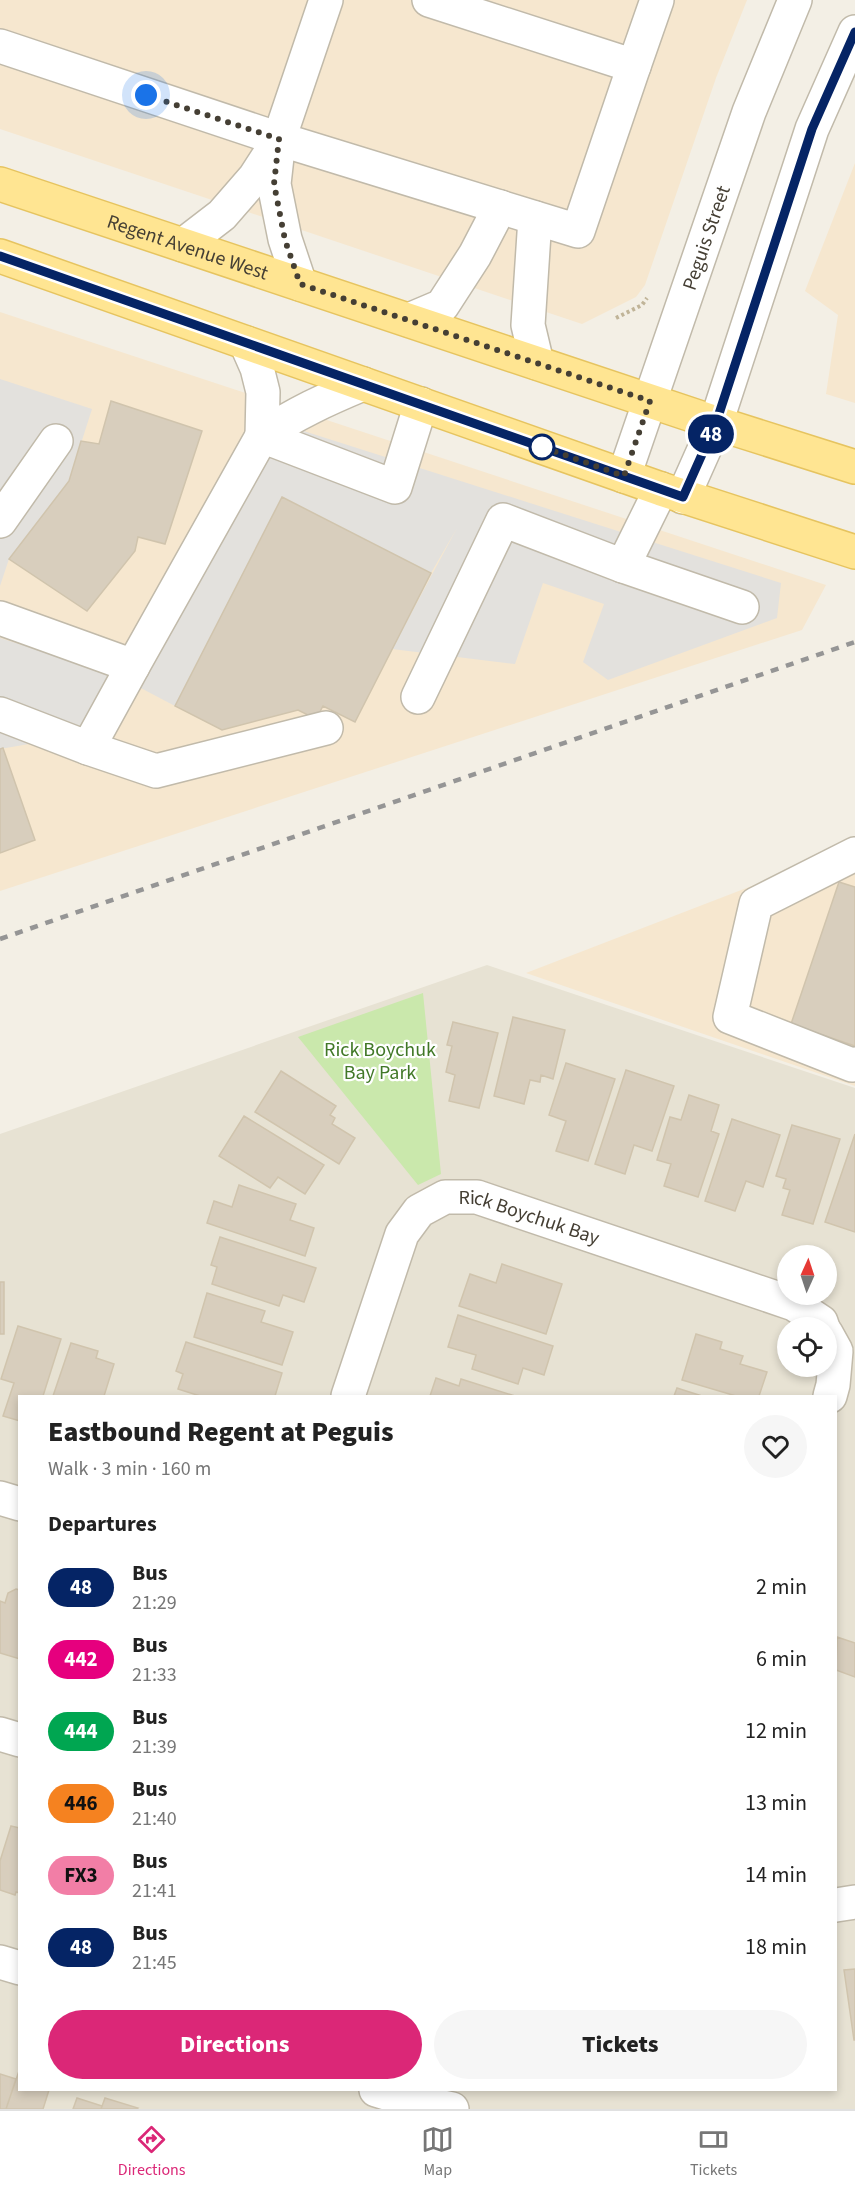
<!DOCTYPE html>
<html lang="en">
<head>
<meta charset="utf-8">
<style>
	:root { --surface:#fff; --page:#f6f6f6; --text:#222; --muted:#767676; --line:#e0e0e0; --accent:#db2777 }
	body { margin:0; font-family:"Source Sans 3",sans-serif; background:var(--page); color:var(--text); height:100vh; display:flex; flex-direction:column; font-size:22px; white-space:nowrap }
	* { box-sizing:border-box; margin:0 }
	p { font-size:20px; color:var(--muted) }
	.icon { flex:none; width:33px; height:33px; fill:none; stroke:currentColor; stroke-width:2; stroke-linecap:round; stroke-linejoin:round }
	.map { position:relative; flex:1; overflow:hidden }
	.panel { position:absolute; left:18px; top:1395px; width:819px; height:696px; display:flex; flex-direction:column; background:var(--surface); border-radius:0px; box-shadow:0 3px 9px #0003 }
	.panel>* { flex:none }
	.badge { padding:0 12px; border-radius:20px; font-size:21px; line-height:39px }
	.needle { width:39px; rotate:3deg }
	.controls { position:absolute; left:777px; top:1245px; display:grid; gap:12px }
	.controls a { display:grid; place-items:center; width:60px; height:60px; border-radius:50%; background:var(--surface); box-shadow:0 3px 9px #0003; font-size:30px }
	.you { position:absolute; width:30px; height:30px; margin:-15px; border:4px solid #fff; border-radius:50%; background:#1a73e8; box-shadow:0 0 0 9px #1a73e833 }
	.map>.badge { position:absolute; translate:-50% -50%; box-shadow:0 0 0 3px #fff }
	h2 { padding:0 30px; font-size:22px; line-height:54px }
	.round { display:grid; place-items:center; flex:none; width:63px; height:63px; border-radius:32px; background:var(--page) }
	.headline { display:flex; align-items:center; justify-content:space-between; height:102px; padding:0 30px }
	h1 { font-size:28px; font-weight:800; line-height:45px }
	.cta { display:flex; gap:12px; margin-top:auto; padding:12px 30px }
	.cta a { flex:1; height:69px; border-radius:36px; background:var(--accent); color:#fff; font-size:24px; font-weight:800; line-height:69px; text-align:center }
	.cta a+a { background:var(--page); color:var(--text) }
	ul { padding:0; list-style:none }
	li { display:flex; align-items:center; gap:18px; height:72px; padding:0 30px }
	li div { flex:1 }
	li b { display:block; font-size:22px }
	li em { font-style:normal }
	li .badge { min-width:66px; font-weight:700; text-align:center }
	.menu { display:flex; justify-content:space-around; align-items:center; height:84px; border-top:2px solid var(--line); background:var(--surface); font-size:16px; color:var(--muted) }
	.menu a { display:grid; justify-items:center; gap:3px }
	.menu .on { color:var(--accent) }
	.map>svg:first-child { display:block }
	.residential { fill:#e7e2d3; fill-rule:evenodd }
	.commercial { fill:#f6e7cf }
	.green { fill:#cae8ac }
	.parking { fill:#e3e1dd }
	.building { fill:#d8cebd; stroke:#d0c4ad; stroke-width:1.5 }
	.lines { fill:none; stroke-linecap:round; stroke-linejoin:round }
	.minor-casing { stroke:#c1baaa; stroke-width:36 }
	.major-casing { stroke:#e6c460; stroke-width:36 }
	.path { stroke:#c0b498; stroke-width:4; stroke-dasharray:3 3; stroke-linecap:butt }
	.minor { stroke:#fff; stroke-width:33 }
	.major { stroke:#ffe592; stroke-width:33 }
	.rail { stroke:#959595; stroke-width:4.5; stroke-dasharray:8 8; stroke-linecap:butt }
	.line-casing { stroke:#fff; stroke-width:14 }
	.line { stroke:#052465; stroke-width:9 }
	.walk { stroke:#453f34; stroke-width:6; stroke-dasharray:0 10.8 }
	.stop-dot { fill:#fff; stroke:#052465; stroke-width:3 }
	.labels { text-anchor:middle; stroke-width:4.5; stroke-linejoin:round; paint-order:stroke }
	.street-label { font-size:20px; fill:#453f34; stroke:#fff }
	.park-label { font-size:20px; fill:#417827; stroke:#fff }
</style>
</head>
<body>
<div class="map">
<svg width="855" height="2109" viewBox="0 0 855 2109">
	<rect width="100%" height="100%" fill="#f3efe5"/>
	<path class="residential" d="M487 965 855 1088V2109H0V1134ZM788 1256H826V1294H788ZM788 1328H826V1366H788ZM20 1396H836V2090H20Z"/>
	<path class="commercial" d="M0 0H747L716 78 645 285 636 297 582 324 0 129Z
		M855 163V403L826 394 838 315 805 291Z
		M0 312 826 585 802 630 0 891Z
		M855 846V1086L526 973Z"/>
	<path class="green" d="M423 993 441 1174 418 1185 298 1037Z"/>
	<path class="parking" d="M0 379 92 409 69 481 9 559 0 586Z
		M288 426 781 583 777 618 608 680 583 662 604 604 543 583 515 664 392 649 457 528 431 573 282 497 175 706 135 685Z
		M0 638 123 677 104 731 0 749Z"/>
	<path class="building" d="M111 401 202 431 165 544 138 537 135 551 87 611 9 559 69 481 81 441 99 444Z
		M282 497 431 573 355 722 323 706 316 719 298 710 222 730 175 706Z
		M3 748 35 840 0 853V749Z
		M839 882 855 887V1046L791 1024Z
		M513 1017 565 1030 553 1079 541 1075 540 1082 530 1080 524 1104 494 1096Z
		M453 1022 498 1033 479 1108 449 1101 455 1075 446 1072 452 1046 447 1045Z
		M566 1063 615 1079 588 1161 556 1151 566 1121 549 1115Z
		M626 1070 674 1086 652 1151 634 1145 625 1174 595 1164Z
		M281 1071 336 1106 330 1115 335 1118 332 1124 355 1138 339 1164 255 1112Z
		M689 1095 719 1105 711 1131 719 1134 698 1197 664 1186 671 1164 657 1160 670 1117 681 1120Z
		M244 1116 324 1165 305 1194 278 1177 270 1188 219 1156Z
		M732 1119 780 1135 763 1187 746 1181 735 1211 705 1201Z
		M792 1125 840 1139 813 1224 782 1215 790 1190 783 1188 786 1179 776 1176Z
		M855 1134V1232L825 1222Z
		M239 1185 296 1204 290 1220 314 1228 305 1256 207 1223 214 1201 232 1207Z
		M220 1237 316 1268 304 1302 283 1295 279 1306 212 1284 217 1267 211 1265Z
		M502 1264 562 1284 546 1334 459 1306 470 1274 496 1283Z
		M0 1282H4V1334H0Z
		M207 1293 265 1311 261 1322 293 1332 282 1365 194 1337Z
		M458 1315 553 1346 544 1375 523 1368 518 1384 472 1369 476 1355 448 1347Z
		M18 1326 61 1339 43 1396H20V1421L3 1416 14 1383 1 1379Z
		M696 1334 722 1342 720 1349 743 1356 740 1364 767 1372 759 1396H736L682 1380Z
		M186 1342 282 1373 275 1396H200L178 1389 183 1374 176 1371Z
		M71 1343 98 1351 96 1358 114 1364 104 1396H53Z
		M436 1378 459 1386 461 1379 515 1396H430Z
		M677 1388 702 1396H674Z
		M16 1589 20 1590V1659L0 1653V1601L5 1603 8 1593Z
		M837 1637 855 1643V1677L836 1670Z
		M11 1826 20 1828V1893L16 1892 15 1895 0 1890V1861Z
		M855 1969V2040H854L844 1970Z
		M19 2071 20 2090H49L43 2109H6Z
		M0 2074 16 2079 6 2109H0Z
		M77 2098 102 2106 101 2109H73Z
		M105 2098 138 2108 137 2109H101Z"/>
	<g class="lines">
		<g class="minor-casing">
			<g id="minor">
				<path d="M429 0 634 66 657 0"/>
				<path d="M0 46 279 139 578 231 634 66"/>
				<path d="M535 218 528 325 537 363"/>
				<path d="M183 245 222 215 255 177 275 146"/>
				<path d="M300 284 285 239 274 184 279 139 326 0"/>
				<path d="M409 320 442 306 475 255 500 207"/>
				<path d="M246 343 257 368 263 392 262 436"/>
				<path d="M262 436C294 414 327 399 363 384"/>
				<path id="s1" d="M624 476 749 112 795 0"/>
				<path d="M683 497 716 423 812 129 855 32"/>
				<path d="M0 521 56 441"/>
				<path d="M623 566 742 607"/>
				<path d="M0 618 133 666 262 436 395 487 421 404"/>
				<path d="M418 697 503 520 623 566 661 489"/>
				<path d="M0 714 88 748 133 666"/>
				<path d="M88 748 156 771 326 728"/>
				<path d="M855 854 756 904 730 1017 852 1065 855 1064"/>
				<path d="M826 1333 836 1351 833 1385 830 1396"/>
				<path id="s2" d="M348 1396 402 1234 419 1211 445 1197H477L794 1304 821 1322 823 1328"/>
				<path d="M0 1498 20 1504"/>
				<path d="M0 1734 20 1740"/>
				<path d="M836 1905 855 1902"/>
				<path d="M0 1962 20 1968"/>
				<path d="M376 2090 409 2100 452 2109"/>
			</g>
		</g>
		<g class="major-casing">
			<g id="major">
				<path id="s3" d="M0 184 716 423 855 467"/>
				<path d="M0 256 661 489 855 552"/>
			</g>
		</g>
		<path class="path" d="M616 318 642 305 647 298"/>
		<use href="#minor" class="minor"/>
		<use href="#major" class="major"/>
		<path class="rail" d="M0 939 855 642"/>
	</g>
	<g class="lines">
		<g class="line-casing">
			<path id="line" d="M0 256 683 497 716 423 812 129 855 32"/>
		</g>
		<use href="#line" class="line"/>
		<path class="walk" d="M146 95 279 139 274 184 285 240 300 284 650 401 624 476 542 447"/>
	</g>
	<circle class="stop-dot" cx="542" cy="447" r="12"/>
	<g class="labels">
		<g class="street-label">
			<text dy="7" stroke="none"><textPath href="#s1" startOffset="252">Peguis Street</textPath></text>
			<text dy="7" stroke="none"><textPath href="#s3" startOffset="198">Regent Avenue West</textPath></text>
			<text dy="7" stroke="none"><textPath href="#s2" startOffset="316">Rick Boychuk Bay</textPath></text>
		</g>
		<g class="park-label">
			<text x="380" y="1056">Rick Boychuk<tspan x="380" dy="23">Bay Park</tspan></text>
		</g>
	</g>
</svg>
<div class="controls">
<a><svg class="needle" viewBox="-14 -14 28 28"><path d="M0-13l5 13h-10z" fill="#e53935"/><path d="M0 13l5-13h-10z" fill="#767676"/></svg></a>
<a><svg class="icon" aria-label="locate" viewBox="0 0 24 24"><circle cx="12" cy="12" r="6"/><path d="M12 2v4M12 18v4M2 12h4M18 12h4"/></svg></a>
</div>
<div class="you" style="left:146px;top:95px"></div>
<b class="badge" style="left:711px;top:434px;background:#052465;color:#fff">48</b>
<section class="panel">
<div class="headline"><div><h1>Eastbound Regent at Peguis</h1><p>Walk · 3 min · 160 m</p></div><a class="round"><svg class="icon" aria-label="heart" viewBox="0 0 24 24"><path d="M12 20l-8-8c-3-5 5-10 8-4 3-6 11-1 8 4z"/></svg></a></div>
<h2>Departures</h2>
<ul>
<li><span class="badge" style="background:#052465;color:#fff">48</span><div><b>Bus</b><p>21:29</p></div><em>2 min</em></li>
<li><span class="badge" style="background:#e6007e;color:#fff">442</span><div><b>Bus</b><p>21:33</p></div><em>6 min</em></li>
<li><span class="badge" style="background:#00a651;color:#fff">444</span><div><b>Bus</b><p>21:39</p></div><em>12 min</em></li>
<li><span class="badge" style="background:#f58220;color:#111">446</span><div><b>Bus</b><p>21:40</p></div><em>13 min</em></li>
<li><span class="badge" style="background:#f27ea6;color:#111">FX3</span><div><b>Bus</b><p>21:41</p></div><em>14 min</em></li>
<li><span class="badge" style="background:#052465;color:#fff">48</span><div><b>Bus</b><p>21:45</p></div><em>18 min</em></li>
</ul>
<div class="cta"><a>Directions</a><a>Tickets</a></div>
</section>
</div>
<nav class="menu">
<a class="on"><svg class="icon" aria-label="directions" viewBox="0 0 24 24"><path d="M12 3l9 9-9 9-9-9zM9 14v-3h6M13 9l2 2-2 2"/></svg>Directions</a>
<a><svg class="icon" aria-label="map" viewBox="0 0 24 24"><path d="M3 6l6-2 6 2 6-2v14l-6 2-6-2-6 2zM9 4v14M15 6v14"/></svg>Map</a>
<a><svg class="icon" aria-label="tickets" viewBox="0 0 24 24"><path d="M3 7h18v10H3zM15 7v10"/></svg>Tickets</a>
</nav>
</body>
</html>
